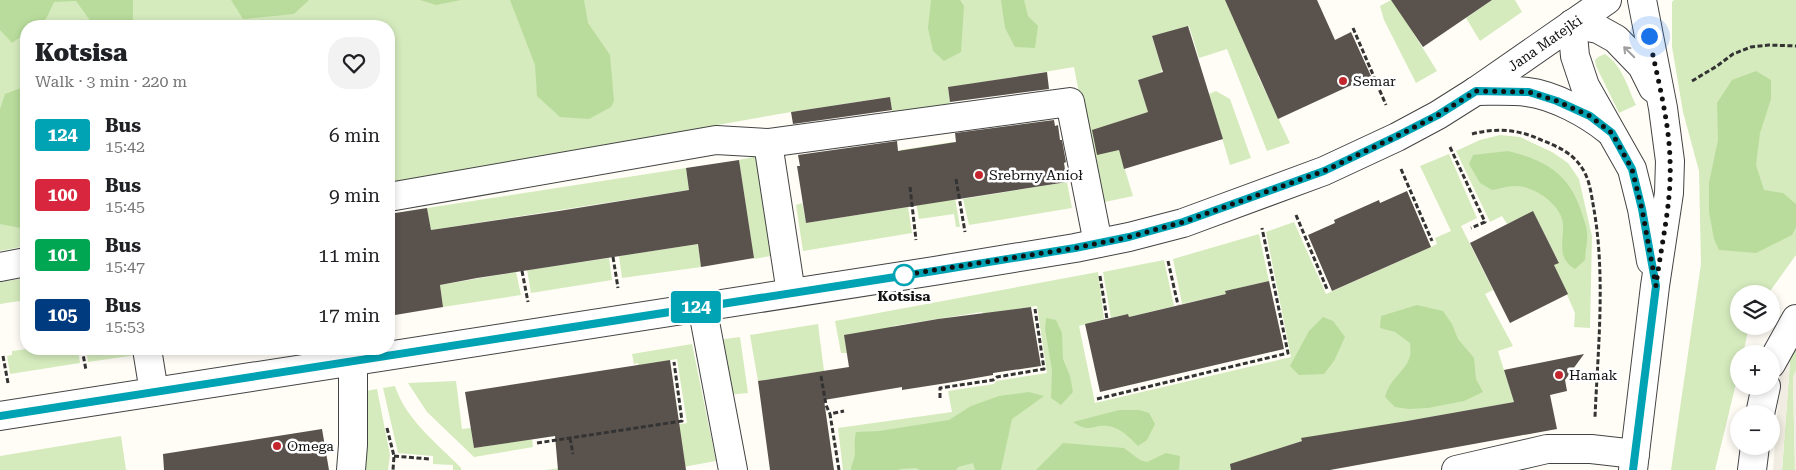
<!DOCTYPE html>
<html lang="en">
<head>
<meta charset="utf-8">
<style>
	:root { --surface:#fff; --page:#f2f2f2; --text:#202124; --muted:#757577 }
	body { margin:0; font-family:"Roboto Serif",serif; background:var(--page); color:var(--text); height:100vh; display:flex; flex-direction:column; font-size:19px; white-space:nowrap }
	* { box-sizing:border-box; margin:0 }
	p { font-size:16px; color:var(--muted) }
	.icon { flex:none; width:28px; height:28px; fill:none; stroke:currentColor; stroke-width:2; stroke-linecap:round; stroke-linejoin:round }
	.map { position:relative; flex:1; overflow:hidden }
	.panel { position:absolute; left:20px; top:20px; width:375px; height:335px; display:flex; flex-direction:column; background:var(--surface); border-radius:20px; box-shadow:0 2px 8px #0003 }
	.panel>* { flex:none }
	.badge { padding:0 10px; border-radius:4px; font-size:18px; line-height:32px }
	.tools { position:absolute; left:1730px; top:285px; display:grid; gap:10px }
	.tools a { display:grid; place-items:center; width:50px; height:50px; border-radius:50%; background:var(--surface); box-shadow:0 2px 8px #0003; font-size:25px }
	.you { position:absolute; width:25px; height:25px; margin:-12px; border:4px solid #fff; border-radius:50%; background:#1a73e8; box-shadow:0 0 0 8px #1a73e833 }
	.map>.badge { position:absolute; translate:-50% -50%; box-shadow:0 0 0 2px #fff }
	.round { display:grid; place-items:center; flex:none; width:52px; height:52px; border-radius:20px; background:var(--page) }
	.overview { display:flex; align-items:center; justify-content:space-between; height:85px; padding:0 15px }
	h1 { font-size:24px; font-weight:800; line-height:38px }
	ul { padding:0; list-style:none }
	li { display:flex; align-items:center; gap:15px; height:60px; padding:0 15px }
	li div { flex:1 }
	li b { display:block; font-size:19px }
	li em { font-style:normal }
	li .badge { min-width:55px; font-weight:700; text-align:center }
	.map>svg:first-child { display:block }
	.green { fill:#d5ebbd }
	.forest { fill:#b9dc9c }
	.plaza { fill:#f1ede2 }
	.building { fill:#5a524d }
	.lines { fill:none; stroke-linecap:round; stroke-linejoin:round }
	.minor-casing { stroke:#444; stroke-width:30 }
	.path { stroke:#333; stroke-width:3; stroke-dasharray:5 2.5; stroke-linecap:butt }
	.minor { stroke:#fff; stroke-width:28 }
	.oneway { stroke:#a0a0a0 }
	.line-casing { stroke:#fff; stroke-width:11 }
	.line { stroke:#00a3b4; stroke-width:8 }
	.walk { stroke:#111; stroke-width:5; stroke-dasharray:0 9 }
	.poi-dot { fill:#c4262e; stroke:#fff; stroke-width:2 }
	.stop-dot { fill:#fff; stroke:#00a3b4; stroke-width:2.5 }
	.labels { text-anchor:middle; stroke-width:5; stroke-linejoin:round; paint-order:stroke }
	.street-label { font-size:14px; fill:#111; stroke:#fff }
	.poi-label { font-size:14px; fill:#111; stroke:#fff; text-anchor:start }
	.stop-label { font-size:14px; font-weight:bold; fill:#111; stroke:#fff }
</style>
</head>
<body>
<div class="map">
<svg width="1796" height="470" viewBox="0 0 1796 470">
	<rect width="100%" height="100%" fill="#fffdf5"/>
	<path class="green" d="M0 0H1279L1293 59 1258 76 1290 143 1267 151 1227 49 1199 58 1189 26 1152 37 1162 68 1161 73 1138 80 1148 112 1111 124 1133 196 1100 203 1074 67 948 88 951 108 893 118 890 97 791 112 389 183V26H26V246L0 251Z
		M1391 0H1393L1437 71 1416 83 1384 20 1380 6Z
		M1492 0H1515L1522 12 1480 41 1466 18Z
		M1674 0H1796V255L1768 294H1739V326H1749L1743 354H1739V371L1715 470H1671L1701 264 1699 171 1683 112 1672 47V2Z
		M1605 54C1622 65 1628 88 1636 105L1619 113 1596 66 1595 60 1598 57Z
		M1216 91 1230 99 1251 158 1230 165 1209 94Z
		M1500 135 1520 137 1552 152 1568 163 1579 179 1592 236 1590 328 1574 327 1575 313 1554 265 1559 262 1533 212 1507 224 1502 216 1490 222 1456 151 1480 140Z
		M953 142 957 161 949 163 960 227H956L954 214 919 219 913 186 904 170 900 150Z
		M1449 154 1477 218 1461 226 1493 290 1485 294 1513 346 1498 351 1514 402 1307 439 1260 455 1265 470H843L838 428 952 412 948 391 994 384 996 381 1047 373 1037 306 983 314 982 312 893 326V328L847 353H841L835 321 1098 272 1104 319 1079 326 1095 403 1291 357 1266 232 1294 222 1326 294 1431 247 1437 244 1435 238 1451 231 1420 166Z
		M758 156 783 254 754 259 739 160Z
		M686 168 689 190 431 230 427 208Z
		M1067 182 1072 208 969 225 963 199Z
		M802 203 806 223 908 207 912 233 803 251 796 205Z
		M1259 234 1269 281 1226 291V294L1182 304 1173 259Z
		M698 244 701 267 622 278 619 256Z
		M609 258 612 280 531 293 527 270Z
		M1164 260 1174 306 1129 317 1128 314 1111 318 1103 272Z
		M516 272 521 295 443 307 440 285Z
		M26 278V300L0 304V282Z
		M818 324 824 371 758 381 750 335Z
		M1796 334V371L1793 377 1795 470H1782L1790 362H1787Z
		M740 337 748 393 726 395 718 340Z
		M692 344 716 461 666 470H546L588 464 585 441 687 423 677 359 638 365V363L634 364 632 354Z
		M27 349H78L80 363 10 374 7 356 12 355V351Z
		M86 349H135L136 355 88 362Z
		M456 381 462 429 471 428 474 448 532 439 533 447 474 457 427 412 408 383Z
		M395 386C406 420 437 443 461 468V470H453V465L433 464V456L398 453 383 388Z
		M377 389 390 455 388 470H361L360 392Z
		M121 436 126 470H0V456Z"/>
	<path class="forest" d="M0 0H133V26H94L76 1 54 2C47 17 46 26 26 26V33L12 43 0 30Z
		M231 0H309L294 14 243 19Z
		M420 0H461L436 5Z
		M510 0H584L588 23 610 55 614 101 611 107 589 119 560 117 537 96 535 65Z
		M931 0H960L964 6 961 52 944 61 933 51 928 28Z
		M1001 0H1024L1028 16 1038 26 1035 48 1015 47 1005 28Z
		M1756 71 1771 80V99L1760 133 1756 165 1764 190 1783 193 1796 204V227L1792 235 1756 253 1719 250 1714 239 1709 212V183L1718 140 1717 103 1732 80Z
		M26 86V229L0 224V109L5 94Z
		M1508 151C1546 160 1571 175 1582 214 1584 220 1587 227 1587 233 1588 242 1585 251 1585 260L1575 269C1556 258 1564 241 1563 224 1562 205 1533 185 1515 186 1507 186 1499 189 1492 190L1480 183 1469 164 1473 155Z
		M1417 305 1443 311 1452 324 1458 339 1474 358 1476 379 1483 392 1464 401 1428 408 1409 409 1395 407 1385 397C1389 379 1407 370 1410 356 1411 352 1410 347 1410 343L1395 332 1380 328 1381 316Z
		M1323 317 1333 321 1345 337 1334 361 1324 374 1299 375 1290 366 1309 331Z
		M1046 318 1056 320 1062 333 1063 359 1070 376 1073 392 1061 405 1051 398 1052 370 1045 329Z
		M1029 392 1044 396 1012 419 1001 470H975L973 463 958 467 956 470H920L916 468 900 469 899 470H851C851 464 855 459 855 453 855 445 854 440 856 432L879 431 949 420 971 406 999 396Z
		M1119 410H1139L1149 413 1155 424 1147 440 1138 446C1130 438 1121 428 1108 426 1091 424 1091 434 1073 422Z
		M1063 443 1124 448 1140 460 1147 462 1166 453 1180 456 1179 470H1036Z"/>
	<path class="plaza" d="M1781 362H1790L1782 470H1773Z
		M1796 371V470H1795L1793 377Z"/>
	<path class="building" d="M1225 0H1317L1335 40 1351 32 1371 76 1278 119Z
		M1391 0H1492L1423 47Z
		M1188 26 1223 139 1124 169 1119 150 1097 155 1092 130 1148 112 1138 80 1163 72 1152 36Z
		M1047 72 1049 89 950 102 948 87Z
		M890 97 892 110 793 124 791 112Z
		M1054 120 1055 126 1058 125 1060 140H1062L1066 162 1064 163 1067 182 806 223 797 166H800L798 155 897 141 898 151 956 142 955 133Z
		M739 160 754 258 701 267 698 244 477 278 440 285 443 307 389 316V214L427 208 431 230 559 211 689 190 686 168Z
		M1407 191 1431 247 1332 291 1308 235 1335 223 1334 220 1379 200 1380 203Z
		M1533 211 1559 263 1554 265 1568 294 1510 323 1470 243Z
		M1269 281 1284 349 1100 392 1085 324 1128 314 1129 317 1226 294 1225 291Z
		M1031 307 1041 366 993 373V375L947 383 902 390V387L824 400 834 470H770L758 381 849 367 844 335 938 319Z
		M1584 354 1565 380 1567 391 1550 395 1557 429 1330 470H1231L1230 464 1302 441 1301 438 1407 421 1514 402 1504 370Z
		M670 360 686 470H558L555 436 474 448 465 392Z
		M322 429 329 470H164L163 454Z"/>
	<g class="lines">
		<g class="minor-casing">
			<g id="minor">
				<path d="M1572 24 1575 56 1585 86 1632 169 1642 209 1651 261"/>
				<path d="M1572 24 1598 29 1616 39 1642 66 1653 88"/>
				<path d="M1476 91C1493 91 1511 90 1527 92 1554 95 1588 114 1608 130"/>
				<path d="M768 143 791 293"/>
				<path d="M389 197 716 140 768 143 1070 102 1098 243"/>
				<path d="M0 267 26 262"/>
				<path d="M702 306 733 470"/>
				<path d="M147 349 154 392"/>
				<path d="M1771 364 1796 319"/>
				<path d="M1760 414 1766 386"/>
				<path id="s1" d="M0 416 934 271 1075 248 1129 237 1183 223 1324 171 1397 137 1438 115 1476 91 1607 0"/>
				<path d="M351 470 353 445V349"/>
				<path d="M1456 470 1547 449H1591L1635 454"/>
				<path d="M1633 470 1655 286 1669 193 1670 161 1663 108 1642 0"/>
				<path d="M1752 470 1755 446"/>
			</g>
		</g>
		<path class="path" d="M1353 28 1386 105
			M1692 81 1717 66 1733 54 1751 47 1769 45 1796 46
			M1472 134C1494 128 1517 129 1539 139 1556 146 1572 152 1582 168 1589 178 1591 192 1593 204 1606 273 1598 347 1595 417
			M1450 147 1485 222 1471 228
			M1401 169 1432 241
			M956 179 965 232
			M910 187 916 240
			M1296 215 1327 289
			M613 257 618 288
			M1168 261 1178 305
			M522 271 528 302
			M1100 276 1107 319
			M82 349 86 370
			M3 356 8 383
			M821 376 826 405 830 414
			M940 398V388L993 380 997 377 1044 369 1035 309
			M1097 399 1288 353 1262 228
			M387 428 394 456 393 470
			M570 438 573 454
			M537 443 682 421 674 362
			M394 456 429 459
			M839 470 830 414 844 411"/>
		<use href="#minor" class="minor"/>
	</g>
	<defs><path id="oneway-shaft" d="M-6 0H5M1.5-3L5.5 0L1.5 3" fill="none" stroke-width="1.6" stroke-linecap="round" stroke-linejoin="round" transform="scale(1.25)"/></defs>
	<use class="oneway" href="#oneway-shaft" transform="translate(1629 52) rotate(-135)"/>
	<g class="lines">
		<g class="line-casing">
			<path id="line" d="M0 416 934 271 1075 248 1129 237 1183 222 1324 171 1397 136 1438 115 1476 91 1529 92 1557 101 1590 116 1612 133 1632 169 1642 209 1656 286 1633 470"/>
		</g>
		<use href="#line" class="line"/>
		<path class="walk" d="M904 275 897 276 1075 248 1129 237 1183 222 1324 171 1397 136 1438 115 1476 91 1529 92 1557 101 1590 116 1612 133 1632 169 1642 209 1656 286C1661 245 1672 202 1670 160 1669 119 1657 77 1649 36"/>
	</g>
	<g class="poi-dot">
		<circle cx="1343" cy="81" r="5"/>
		<circle cx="979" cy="175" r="5"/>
		<circle cx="1559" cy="375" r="5"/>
		<circle cx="277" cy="446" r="5"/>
	</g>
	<circle class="stop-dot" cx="904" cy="275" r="10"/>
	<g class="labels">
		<g class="street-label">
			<text dy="5" stroke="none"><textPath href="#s1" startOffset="1605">Jana Matejki</textPath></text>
		</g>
		<g class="poi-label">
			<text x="1353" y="86">Semar</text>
			<text x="989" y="180">Srebrny Anioł</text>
			<text x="1569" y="380">Hamak</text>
			<text x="287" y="451">Omega</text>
		</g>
		<g class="stop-label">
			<text x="904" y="301">Kotsisa</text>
		</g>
	</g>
</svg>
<div class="tools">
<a><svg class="icon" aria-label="layers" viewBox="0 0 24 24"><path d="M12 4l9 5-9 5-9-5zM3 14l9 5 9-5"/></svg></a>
<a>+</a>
<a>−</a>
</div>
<div class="you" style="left:1649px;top:36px"></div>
<b class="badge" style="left:696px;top:307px;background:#00a3b4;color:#fff">124</b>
<section class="panel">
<div class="overview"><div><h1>Kotsisa</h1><p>Walk · 3 min · 220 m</p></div><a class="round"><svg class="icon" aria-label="heart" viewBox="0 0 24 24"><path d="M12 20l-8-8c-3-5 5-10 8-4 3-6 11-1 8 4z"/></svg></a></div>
<ul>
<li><span class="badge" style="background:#00a3b4;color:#fff">124</span><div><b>Bus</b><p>15:42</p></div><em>6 min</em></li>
<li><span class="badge" style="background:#d7263d;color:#fff">100</span><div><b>Bus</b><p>15:45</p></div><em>9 min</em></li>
<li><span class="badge" style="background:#00a651;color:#fff">101</span><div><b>Bus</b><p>15:47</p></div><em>11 min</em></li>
<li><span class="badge" style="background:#003b80;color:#fff">105</span><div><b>Bus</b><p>15:53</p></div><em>17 min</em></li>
</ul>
</section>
</div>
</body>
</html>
